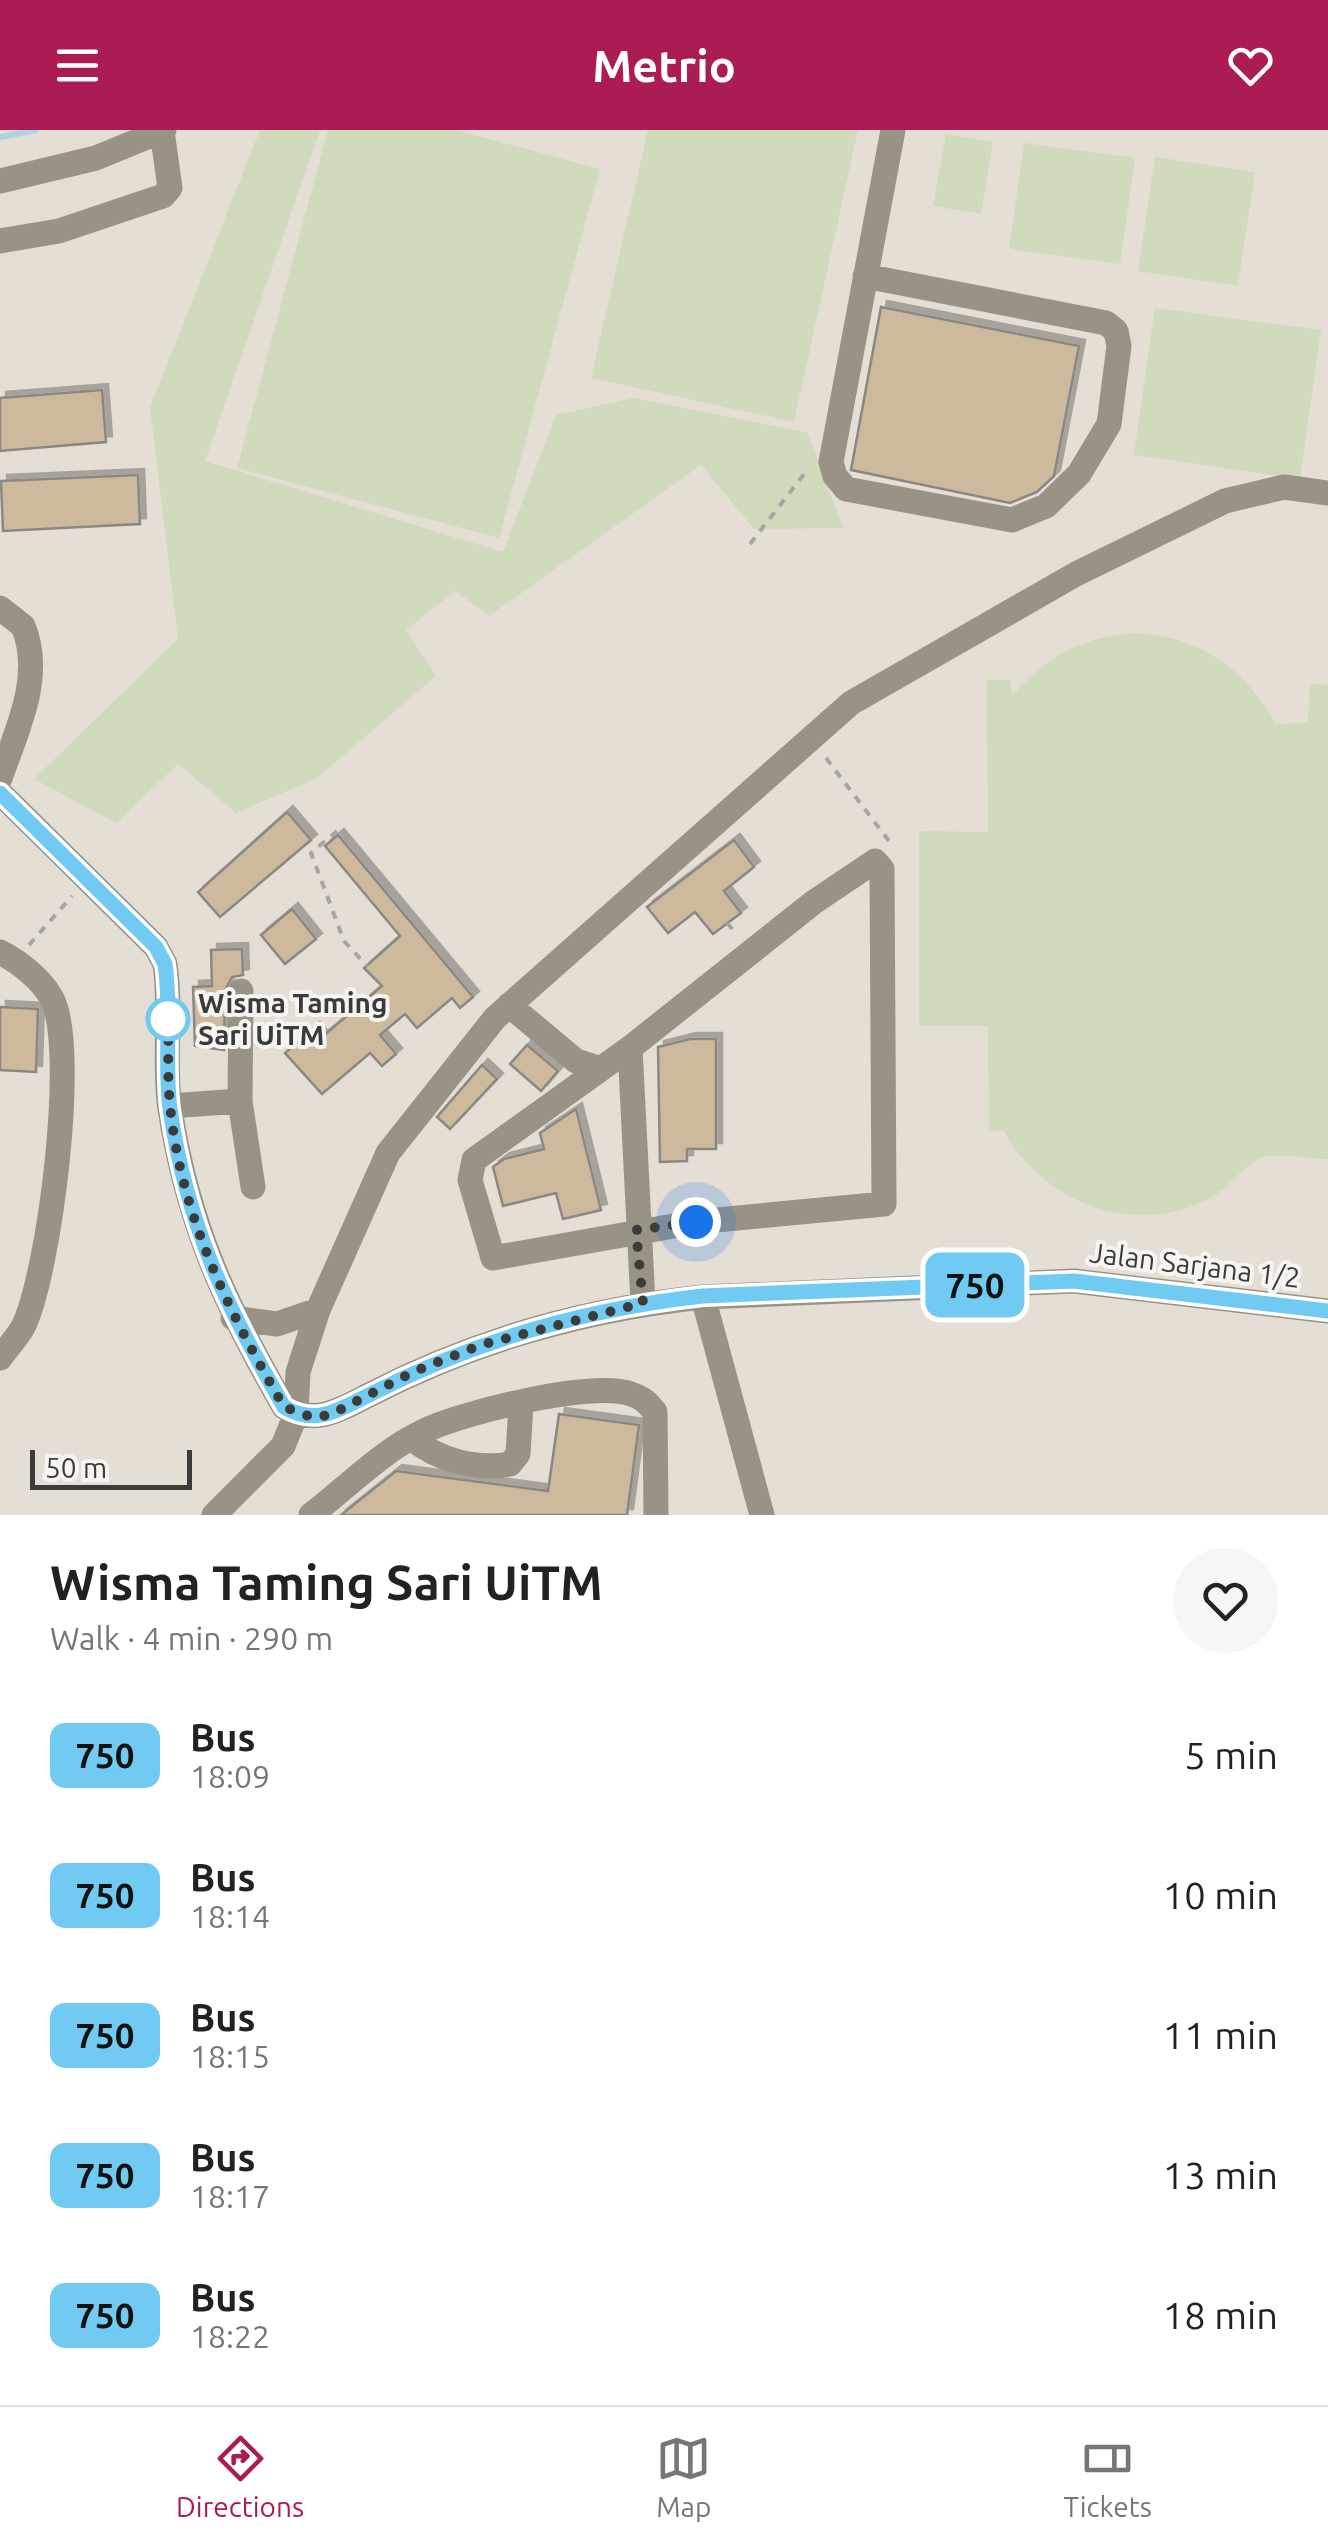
<!DOCTYPE html>
<html lang="en">
<head>
<meta charset="utf-8">
<style>
	:root { --surface:#fff; --page:#f6f6f6; --text:#222; --muted:#767676; --line:#e0e0e0; --accent:#ac1c54 }
	body { margin:0; font-family:Ubuntu,sans-serif; background:var(--page); color:var(--text); height:100vh; display:flex; flex-direction:column; font-size:38px; white-space:nowrap }
	* { box-sizing:border-box; margin:0 }
	p { font-size:32px; color:var(--muted) }
	.icon { flex:none; width:55px; height:55px; fill:none; stroke:currentColor; stroke-width:2; stroke-linecap:round; stroke-linejoin:round }
	.map { position:relative; height:1385px; overflow:hidden }
	.side { display:flex; flex-direction:column; background:var(--surface); flex:1 }
	.side>* { flex:none }
	.badge { padding:0 20px; border-radius:15px; font-size:35px; line-height:65px }
	.scale { position:absolute; left:30px; bottom:25px; width:162px; box-sizing:border-box; padding-left:10px; border:5px solid #3b3b39; border-top:0; font-size:28px; line-height:35px; white-space:nowrap; color:#3b3b39; -webkit-text-stroke:8px #f7f5f2; paint-order:stroke }
	.you { position:absolute; width:50px; height:50px; margin:-25px; border:8px solid #fff; border-radius:50%; background:#1a73e8; box-shadow:0 0 0 15px #1a73e833 }
	.map>.badge { position:absolute; translate:-50% -50%; box-shadow:0 0 0 5px #fff }
	.round { display:grid; place-items:center; flex:none; width:105px; height:105px; border-radius:52px; background:var(--page) }
	.overview { display:flex; align-items:center; justify-content:space-between; height:170px; padding:0 50px }
	h1 { font-size:48px; font-weight:700; line-height:75px }
	ul { padding:0; list-style:none }
	li { display:flex; align-items:center; gap:30px; height:140px; padding:0 50px }
	li div { flex:1 }
	li b { display:block; font-size:38px }
	li em { font-style:normal }
	li .badge { min-width:110px; font-weight:700; text-align:center }
	header { display:flex; justify-content:space-between; align-items:center; height:130px; padding:0 50px; background:var(--accent); color:#fff; font-size:45px; font-weight:700 }
	.tabs { display:flex; justify-content:space-around; align-items:center; height:140px; border-top:2px solid var(--line); background:var(--surface); font-size:28px; color:var(--muted) }
	.tabs a { display:grid; justify-items:center; gap:5px }
	.tabs .selected { color:var(--accent) }
	.map>svg:first-child { display:block }
	.built { fill:#e4ded4 }
	.green { fill:#d0dbbe }
	.lines { fill:none; stroke-linecap:round; stroke-linejoin:round }
	.stream { stroke:#acd5e2; stroke-width:6 }
	.building { fill:#cdb99b; stroke:#8a8885; stroke-width:2.5; filter:url(#shadow) }
	.path { stroke:#a6a5a3; stroke-width:4; stroke-dasharray:8 8; stroke-linecap:butt }
	.minor { stroke:#989385; stroke-width:25 }
	.line-casing { stroke:#fff; stroke-width:22 }
	.line { stroke:#71caf2; stroke-width:15 }
	.walk { stroke:#3b3b39; stroke-width:10; stroke-dasharray:0 18 }
	.stop-dot { fill:#fff; stroke:#71caf2; stroke-width:5 }
	.labels { text-anchor:middle; stroke-width:8; stroke-linejoin:round; paint-order:stroke }
	.stop-label { font-size:28px; font-weight:bold; fill:#3b3b39; stroke:#f7f5f2; text-anchor:start }
	.street-label { font-size:28px; fill:#3b3b39; stroke:#f7f5f2 }
</style>
</head>
<body>
<header><svg class="icon" aria-label="menu" viewBox="0 0 24 24"><path d="M4 6h16M4 12h16M4 18h16"/></svg>Metrio<svg class="icon" aria-label="heart" viewBox="0 0 24 24"><path d="M12 20l-8-8c-3-5 5-10 8-4 3-6 11-1 8 4z"/></svg></header>
<div class="map">
<svg width="1328" height="1385" viewBox="0 0 1328 1385">
	<defs>
		<filter id="shadow"><feDropShadow dx="6" dy="-6" stdDeviation="0" flood-color="#0004"/></filter>
	</defs>
	<rect width="100%" height="100%" fill="#eae8e5"/>
	<path class="built" d="M0 0H1328V1385H0Z"/>
	<path class="green" d="M260 0H320L205 331 503 422 556 285 634 268 808 303 843 398 754 399 701 335 489 486 455 461 406 500 436 546 317 648 236 683 178 634 116 693 34 649 178 509 150 277Z
		M328 0H456L600 39 499 408 237 338Z
		M648 0H858L794 292 591 248Z
		M946 4 993 12 981 84 933 76Z
		M1024 13 1135 28 1120 134 1009 119Z
		M1155 27 1255 42 1238 156 1138 141Z
		M1155 178 1321 200 1300 349 1134 325Z
		M1134 503C1200 506 1244 538 1276 594L1308 592 1310 554 1328 555V1029C1311 1029 1273 1021 1258 1029 1241 1039 1229 1058 1210 1068 1133 1109 1044 1073 1003 1000L989 1001 988 896H919V701L988 702 987 550H1010L1012 566C1045 527 1082 507 1134 503Z"/>
	<g class="lines">
		<path class="stream" d="M0 7 36 0"/>
	</g>
	<path class="building" d="M881 177 1079 216 1054 346 1037 362 1010 373 851 340Z
		M102 260 106 312 0 321V268Z
		M138 345 140 394 3 401 1 351Z
		M287 682 311 710 220 787 198 762Z
		M338 705 473 867 460 878 452 868 417 898 405 884 380 905 396 924 382 936 370 923 322 964 285 923 314 898 322 907 382 856 364 838 400 806 325 716Z
		M734 710 754 737 724 761 741 783 713 804 695 782 668 803 647 777Z
		M292 779 316 809 285 834 261 805Z
		M242 819 243 845 232 847 225 860 224 920 195 916 193 857 212 856 211 820Z
		M0 877 38 879 36 942 0 940Z
		M690 909H716V1019H687V1031L660 1032 658 917Z
		M527 915 558 941 541 961 510 934Z
		M482 935 497 949 450 999 437 987Z
		M576 979 601 1080 563 1089 556 1063 503 1076 493 1037 504 1029 544 1019 540 1003Z
		M559 1284 639 1295 627 1385H341L396 1341 548 1361Z"/>
	<g class="lines">
		<path class="path" d="M750 414 808 339
			M826 628 889 711
			M337 701 311 723 344 811 367 836
			M727 793 735 802
			M29 815 72 766"/>
		<path class="minor" d="M0 51 96 28 164 0
			M0 111 59 101 163 66 170 58 162 1
			M865 146 1106 193 1116 201 1119 216 1109 294 1079 344 1046 376 1012 390 846 359 835 346 831 332 893 0
			M0 478 23 496C44 546 17 600 0 648
			M0 663 156 817 165 834C172 881 163 931 170 979 188 1096 226 1176 284 1277 315 1296 339 1280 369 1265 473 1211 586 1179 703 1167L1074 1151 1328 1181
			M875 731 882 739 884 1074 696 1092 493 1128 470 1050 474 1030 630 918 814 772Z
			M0 822C18 831 41 849 51 867 79 914 49 1146 23 1197 17 1208 7 1218 0 1228
			M509 875 576 931 601 939
			M630 918 643 1173
			M240 971 253 1057
			M170 976 240 971 241 861
			M703 1167 762 1385
			M233 1188 277 1194 318 1180
			M411 1308C438 1330 475 1340 510 1334L518 1324 521 1274
			M214 1385 283 1316 296 1284 298 1242 318 1180 388 1023 495 888 851 573 1076 444 1225 371 1284 357 1328 363
			M311 1385C346 1358 382 1321 422 1302 460 1283 592 1250 631 1264 643 1268 648 1273 655 1282L656 1385"/>
	</g>
	<g class="lines">
		<g class="line-casing">
			<path id="line" d="M0 663 156 817 165 834C172 881 164 931 170 979 187 1096 226 1176 284 1277 315 1296 339 1280 369 1265 473 1211 586 1179 703 1166L1074 1151 1328 1181"/>
		</g>
		<use href="#line" class="line"/>
		<path class="walk" d="M168 889V882C169 913 167 945 170 975 181 1087 229 1182 284 1277L314 1288 332 1284 413 1242 481 1215 643 1173 636 1100 696 1092"/>
	</g>
	<circle class="stop-dot" cx="168" cy="889" r="20"/>
	<g class="labels">
		<g class="stop-label">
			<text x="198" y="883">Wisma Taming<tspan x="198" dy="32">Sari UiTM</tspan></text>
		</g>
		<g class="street-label">
			<text transform="translate(1195 1135) rotate(7)" y="10">Jalan Sarjana 1/2</text>
		</g>
	</g>
</svg>
<div class="scale">50 m</div>
<div class="you" style="left:696px;top:1092px"></div>
<b class="badge" style="left:975px;top:1155px;background:#71caf2;color:#111">750</b>
</div>
<section class="side">
<div class="overview"><div><h1>Wisma Taming Sari UiTM</h1><p>Walk · 4 min · 290 m</p></div><a class="round"><svg class="icon" aria-label="heart" viewBox="0 0 24 24"><path d="M12 20l-8-8c-3-5 5-10 8-4 3-6 11-1 8 4z"/></svg></a></div>
<ul>
<li><span class="badge" style="background:#71caf2;color:#111">750</span><div><b>Bus</b><p>18:09</p></div><em>5 min</em></li>
<li><span class="badge" style="background:#71caf2;color:#111">750</span><div><b>Bus</b><p>18:14</p></div><em>10 min</em></li>
<li><span class="badge" style="background:#71caf2;color:#111">750</span><div><b>Bus</b><p>18:15</p></div><em>11 min</em></li>
<li><span class="badge" style="background:#71caf2;color:#111">750</span><div><b>Bus</b><p>18:17</p></div><em>13 min</em></li>
<li><span class="badge" style="background:#71caf2;color:#111">750</span><div><b>Bus</b><p>18:22</p></div><em>18 min</em></li>
</ul>
</section>
<nav class="tabs">
<a class="selected"><svg class="icon" aria-label="directions" viewBox="0 0 24 24"><path d="M12 3l9 9-9 9-9-9zM9 14v-3h6M13 9l2 2-2 2"/></svg>Directions</a>
<a><svg class="icon" aria-label="map" viewBox="0 0 24 24"><path d="M3 6l6-2 6 2 6-2v14l-6 2-6-2-6 2zM9 4v14M15 6v14"/></svg>Map</a>
<a><svg class="icon" aria-label="tickets" viewBox="0 0 24 24"><path d="M3 7h18v10H3zM15 7v10"/></svg>Tickets</a>
</nav>
</body>
</html>
